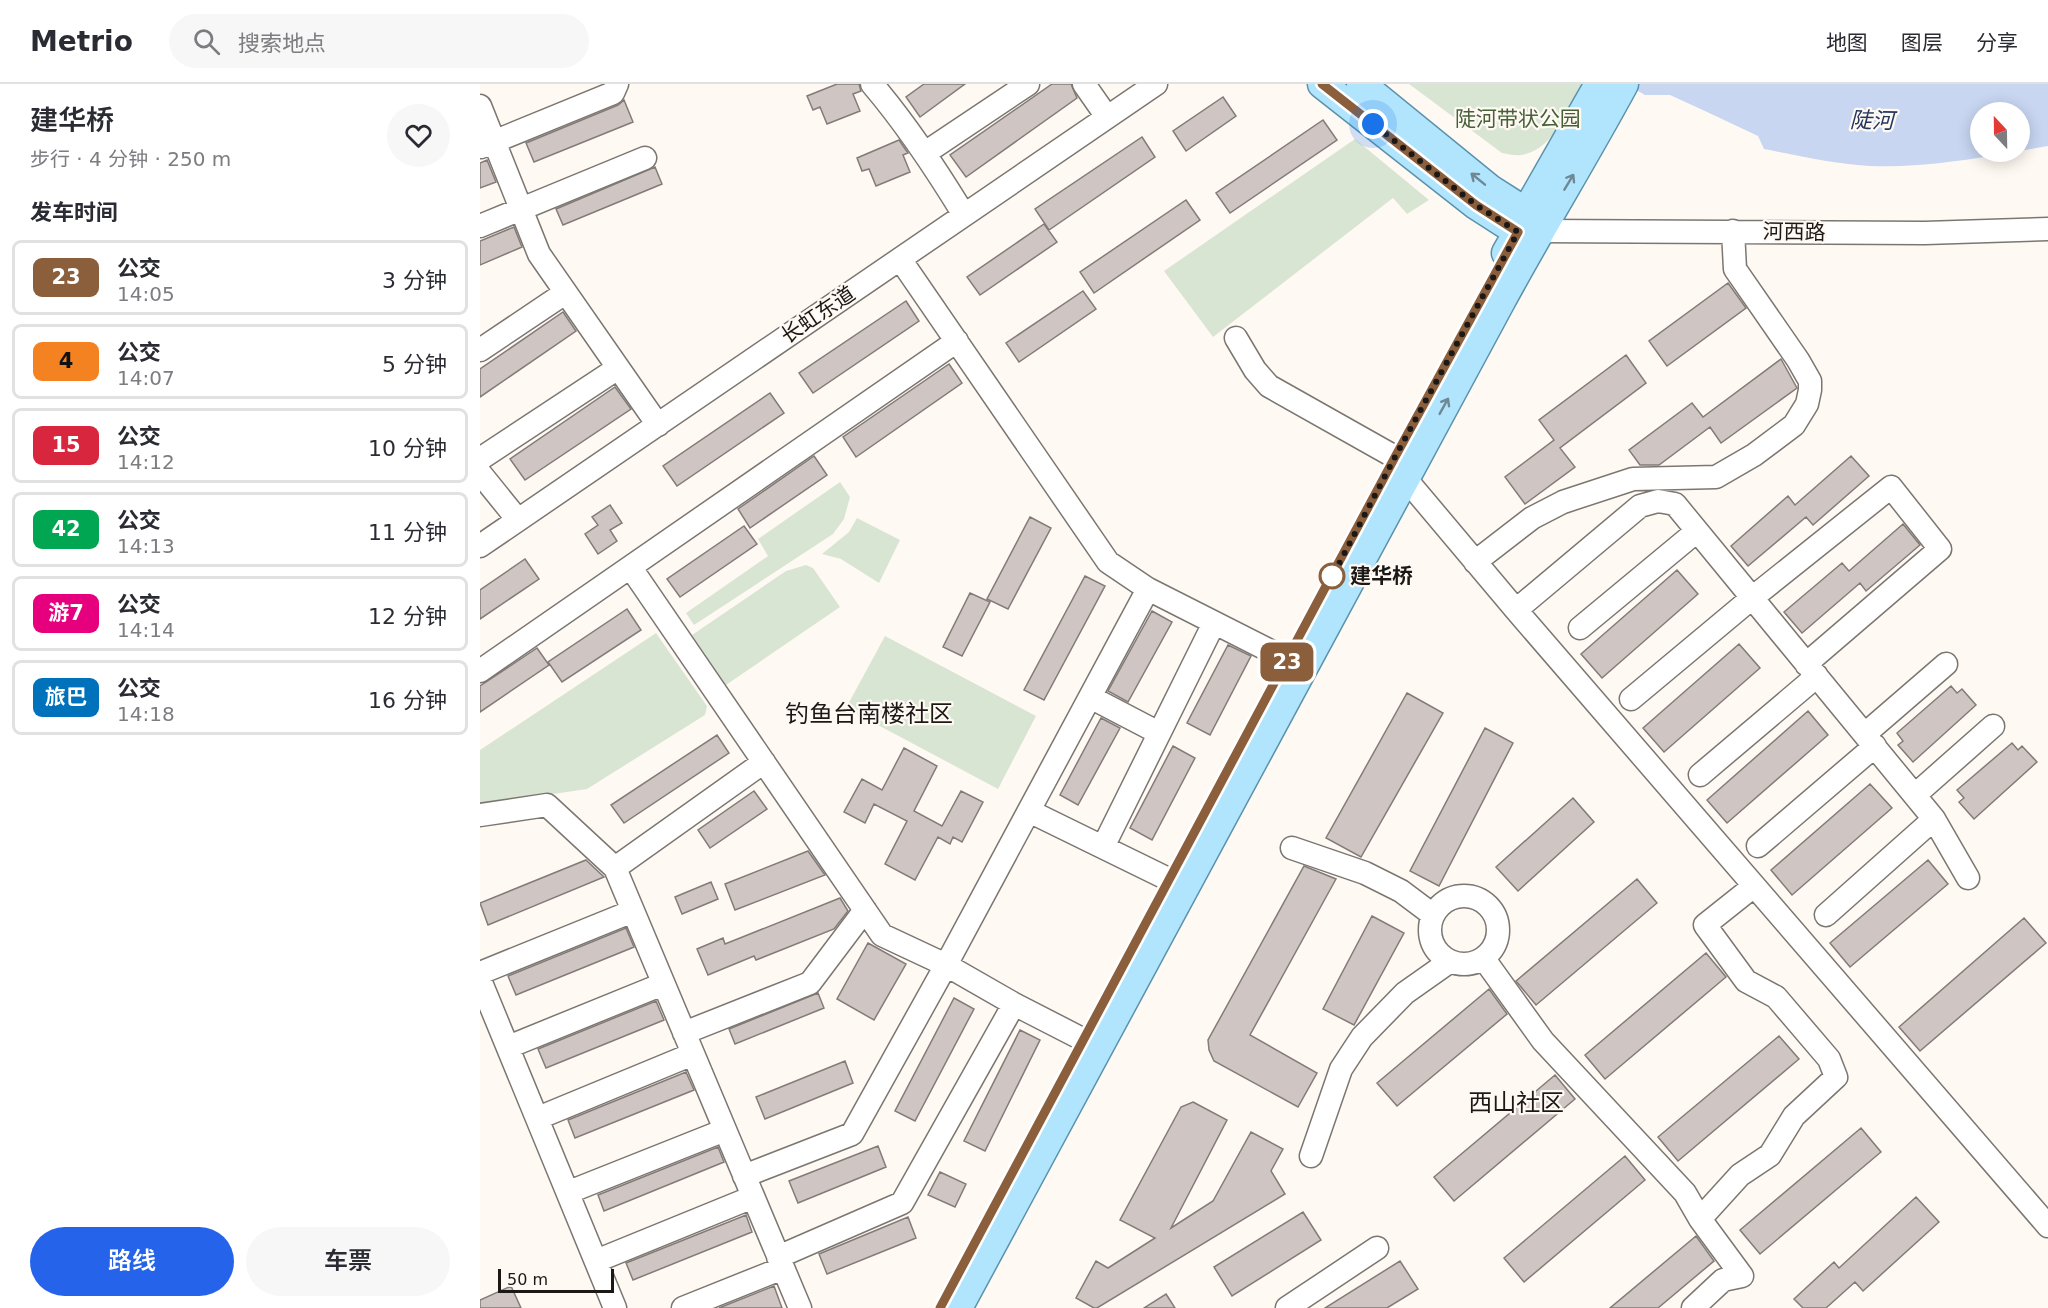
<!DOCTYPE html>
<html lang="zh">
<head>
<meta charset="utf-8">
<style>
	:root { --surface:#fff; --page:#f7f7f7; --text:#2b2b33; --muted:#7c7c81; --line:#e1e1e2; --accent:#2563eb }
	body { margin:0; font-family:"DejaVu Sans","Noto Sans SC",sans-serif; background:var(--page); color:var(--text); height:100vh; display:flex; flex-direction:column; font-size:22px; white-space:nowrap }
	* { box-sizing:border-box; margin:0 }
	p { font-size:20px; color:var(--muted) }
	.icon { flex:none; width:33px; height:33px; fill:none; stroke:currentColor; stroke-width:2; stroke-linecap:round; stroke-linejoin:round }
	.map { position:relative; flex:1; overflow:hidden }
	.panel { display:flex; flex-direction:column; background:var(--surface); width:480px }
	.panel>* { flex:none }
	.badge { padding:0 12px; border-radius:9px; font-size:21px; line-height:39px }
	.needle { width:39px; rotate:338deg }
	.fabs { position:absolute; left:1490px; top:18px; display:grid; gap:12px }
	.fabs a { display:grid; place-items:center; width:60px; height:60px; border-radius:50%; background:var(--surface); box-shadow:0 3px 15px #0003; font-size:30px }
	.scale { position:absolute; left:18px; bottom:15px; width:116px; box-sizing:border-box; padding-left:6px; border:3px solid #1b1816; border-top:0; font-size:16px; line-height:21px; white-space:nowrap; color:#1b1816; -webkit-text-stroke:4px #fff9f4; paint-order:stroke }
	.you { position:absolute; width:30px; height:30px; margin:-15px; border:4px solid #fff; border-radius:50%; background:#1a73e8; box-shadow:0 0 0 9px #1a73e833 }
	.map>.badge { position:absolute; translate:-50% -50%; box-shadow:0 0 0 3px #fff }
	h2 { padding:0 30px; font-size:22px; line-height:54px }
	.round { display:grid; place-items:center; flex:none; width:63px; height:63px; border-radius:32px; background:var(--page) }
	.headline { display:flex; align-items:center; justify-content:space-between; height:102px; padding:0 30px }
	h1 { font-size:28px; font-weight:600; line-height:45px }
	.button { display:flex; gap:12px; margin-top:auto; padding:12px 30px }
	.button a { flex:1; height:69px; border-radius:36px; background:var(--accent); color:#fff; font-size:24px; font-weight:600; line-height:69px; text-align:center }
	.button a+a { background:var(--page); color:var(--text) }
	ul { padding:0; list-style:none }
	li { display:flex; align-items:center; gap:18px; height:75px; margin:0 12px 9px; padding:0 18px; border:3px solid var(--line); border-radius:9px }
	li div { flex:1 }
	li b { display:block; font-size:22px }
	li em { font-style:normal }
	li .badge { min-width:66px; font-weight:700; text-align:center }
	header { display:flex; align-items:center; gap:36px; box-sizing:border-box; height:84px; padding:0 30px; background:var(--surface); border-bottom:2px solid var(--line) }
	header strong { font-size:28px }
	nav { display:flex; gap:33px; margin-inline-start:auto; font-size:21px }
	.search { width:420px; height:54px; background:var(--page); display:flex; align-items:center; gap:15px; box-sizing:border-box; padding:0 21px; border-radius:33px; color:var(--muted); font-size:22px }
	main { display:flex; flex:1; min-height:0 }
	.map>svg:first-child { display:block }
	.green { fill:#d9e5d3 }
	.water { fill:#c8d6f2 }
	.building { fill:#cfc5c2; stroke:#837b78; stroke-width:1.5 }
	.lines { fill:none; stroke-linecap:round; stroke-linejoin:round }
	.minor-casing { stroke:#7c7671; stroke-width:25 }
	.major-casing { stroke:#5b92ab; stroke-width:31 }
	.minor { stroke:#fff; stroke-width:22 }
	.major { stroke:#b1e5fd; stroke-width:28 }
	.oneway { stroke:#6e8995 }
	.line-casing { stroke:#fff; stroke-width:14 }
	.line { stroke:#8b5e3c; stroke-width:9 }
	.walk { stroke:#1b1816; stroke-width:6; stroke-dasharray:0 10.8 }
	.stop-dot { fill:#fff; stroke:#8b5e3c; stroke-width:3 }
	.labels { text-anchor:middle; stroke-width:4.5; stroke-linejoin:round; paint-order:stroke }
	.park-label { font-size:21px; fill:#466137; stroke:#fff9f4 }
	.street-label { font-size:21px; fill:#1b1816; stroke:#fff9f4 }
	.stop-label { font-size:21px; font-weight:bold; fill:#1b1816; stroke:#fff9f4; text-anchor:start }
	.water-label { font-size:22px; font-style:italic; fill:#25375e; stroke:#fff9f4 }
	.quarter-label { font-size:24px; fill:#1b1816; stroke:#fff9f4 }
</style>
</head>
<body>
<header>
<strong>Metrio</strong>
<div class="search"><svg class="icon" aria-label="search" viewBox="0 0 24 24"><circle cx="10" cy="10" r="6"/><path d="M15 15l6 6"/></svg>搜索地点</div>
<nav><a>地图</a><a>图层</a><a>分享</a></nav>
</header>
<main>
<section class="panel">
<div class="headline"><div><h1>建华桥</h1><p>步行 · 4 分钟 · 250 m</p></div><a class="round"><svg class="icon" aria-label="heart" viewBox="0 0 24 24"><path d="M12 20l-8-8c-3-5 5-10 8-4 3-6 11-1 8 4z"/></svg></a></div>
<h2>发车时间</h2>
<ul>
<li><span class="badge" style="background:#8b5e3c;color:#fff">23</span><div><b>公交</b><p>14:05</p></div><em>3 分钟</em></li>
<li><span class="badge" style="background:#f58220;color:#111">4</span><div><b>公交</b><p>14:07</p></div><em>5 分钟</em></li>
<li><span class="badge" style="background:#d7263d;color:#fff">15</span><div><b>公交</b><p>14:12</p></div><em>10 分钟</em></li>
<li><span class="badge" style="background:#00a651;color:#fff">42</span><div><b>公交</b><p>14:13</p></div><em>11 分钟</em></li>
<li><span class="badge" style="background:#e6007e;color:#fff">游7</span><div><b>公交</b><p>14:14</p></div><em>12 分钟</em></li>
<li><span class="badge" style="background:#0072bc;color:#fff">旅巴</span><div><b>公交</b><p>14:18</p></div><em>16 分钟</em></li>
</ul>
<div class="button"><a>路线</a><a>车票</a></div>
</section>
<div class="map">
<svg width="1568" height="1224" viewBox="0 0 1568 1224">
	<rect width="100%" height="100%" fill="#fff9f4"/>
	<path class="green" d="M929 0H1101C1088 25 1074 66 1041 71 1035 72 1028 70 1022 69Z
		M875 55 949 116 927 130 913 114 733 253 684 187Z
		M360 398 370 413 364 435 353 450 214 541 206 529 288 472 278 455Z
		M377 434 420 456 399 499 361 475 342 470 369 448Z
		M326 481 333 484 360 523 246 601 212 551 306 487Z
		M176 549 227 622 225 631 107 705 0 721V666Z
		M405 552 556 632 518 705 366 624Z"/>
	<path class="water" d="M1146 0H1568V62L1539 67V28H1500V68H1535C1487 76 1438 84 1389 82 1354 80 1319 72 1284 65L1278 52 1225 27 1190 11H1165Z"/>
	<path class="building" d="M357 0H379L381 7 373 10 380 27 347 40 340 23 333 26 327 12Z
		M444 0H485L440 33 426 13Z
		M572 0H591L597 14 486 93 470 71Z
		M743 13 756 32 706 67 693 47Z
		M144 16 153 38 54 78 46 59 138 21Z
		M843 36 857 56 750 129 736 109Z
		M662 53 675 73 569 146 555 125Z
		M419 56 428 69 423 71 430 88 396 102 389 85 382 87 377 74Z
		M7 76 16 98 0 104V79Z
		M175 83 182 100 83 141 76 125Z
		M706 116 720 136 614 209 600 188Z
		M564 140 577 158 500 211 487 193Z
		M34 143 42 163 0 181V157Z
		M1248 199 1266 224 1187 282 1169 257Z
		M603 207 616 225 539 278 526 259Z
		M426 217 439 237 333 309 319 289Z
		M83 228 96 247 0 313V285Z
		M1146 271 1166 299 1080 364 1095 383 1045 420 1025 393 1074 356 1059 336Z
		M1301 275 1317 304 1241 359 1230 343 1179 381H1160L1149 366 1212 319 1223 333Z
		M469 280 482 299 376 373 363 353Z
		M135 303 151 325 45 396 30 375Z
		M290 309 304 329 197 402 183 382Z
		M334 372 347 391 270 444 258 425Z
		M1371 372 1389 392 1333 441 1326 433 1268 482 1251 462 1308 412 1315 421Z
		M130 421 142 439 130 446 137 457 118 470 105 450 118 441 112 433Z
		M550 433 571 444 528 525 507 515Z
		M1423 440 1440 461 1386 507 1380 499 1322 549 1304 528 1362 479 1369 487Z
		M264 442 277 460 200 513 187 495Z
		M45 475 59 495 0 535V506Z
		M1197 486 1218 510 1122 594 1101 570Z
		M605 492 625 502 564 616 544 606Z
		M490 509 510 518 482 572 463 563Z
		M147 525 161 546 82 598 68 578Z
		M672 527 692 538 648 618 628 607Z
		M1259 560 1280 584 1184 668 1163 644Z
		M748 561 771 572 730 651 707 639Z
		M57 564 69 581 0 628V602Z
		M1471 602 1477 609 1482 605 1496 621 1433 678 1418 661 1423 657 1417 649Z
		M927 609 963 629 881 773 846 754Z
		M1328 627 1348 651 1247 739 1227 716Z
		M621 634 640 644 598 721 580 711Z
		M1005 644 1033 659 959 802 930 787Z
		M237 651 249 669 144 739 131 721Z
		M1532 659 1538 666 1542 662 1557 678 1494 735 1479 718 1484 714 1477 706Z
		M693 662 715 674 672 756 650 744Z
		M424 664 457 682 434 727 462 742 481 707 503 718 482 758 473 753 470 760 458 753 435 796 405 780 427 737 394 720 385 739 364 728 382 695 402 706Z
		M1390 700 1412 724 1312 811 1291 786Z
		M274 707 287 725 230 764 218 746Z
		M1093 714 1114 738 1038 807 1016 783Z
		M328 767 345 791 255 826 245 800Z
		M106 776 124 793 8 841 0 819Z
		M1448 776 1468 800 1370 883 1350 859Z
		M824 782 856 795 770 951 837 989 818 1023 734 977 729 966 728 956Z
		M1157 795 1177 819 1056 921 1036 897Z
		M231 798 238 815 202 830 195 813Z
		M360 814 368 827 354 845 276 876 274 872 228 891 217 865 243 854 245 860Z
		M892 832 924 849 874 941 843 925Z
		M1544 834 1566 859 1440 967 1419 943Z
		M146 844 154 863 36 911 28 892Z
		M388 859 426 880 394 936 357 915Z
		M1226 869 1246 893 1125 995 1105 971Z
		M1009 905 1027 930 917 1022 897 999Z
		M338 909 344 924 255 960 249 945Z
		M474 914 494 925 435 1037 415 1027Z
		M176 917 184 936 66 984 58 965Z
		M540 946 560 956 505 1067 484 1057Z
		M1299 952 1319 975 1198 1077 1178 1053Z
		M365 977 373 999 285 1035 276 1013Z
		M206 988 214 1006 95 1054 88 1036Z
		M1075 991 1095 1015 974 1117 954 1093Z
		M713 1018 747 1036 691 1144 733 1117 771 1048 803 1065 791 1087 805 1110 617 1224H614L596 1214 616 1177 628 1184 675 1154 640 1136 701 1023Z
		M1381 1044 1401 1068 1280 1170 1260 1146Z
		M398 1062 406 1083 318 1119 309 1097Z
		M238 1063 244 1078 124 1127 118 1111Z
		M1145 1072 1165 1096 1044 1198 1024 1174Z
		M460 1088 486 1100 475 1123 448 1111Z
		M1436 1113 1459 1138 1383 1207 1375 1198 1346 1224H1323L1314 1215 1354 1178 1359 1184Z
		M823 1128 841 1156 752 1212 734 1183Z
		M266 1131 272 1148 153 1196 146 1179Z
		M428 1133 436 1154 347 1190 339 1170Z
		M1216 1152 1234 1177 1178 1224H1130Z
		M920 1177 938 1205 907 1224H845Z
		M31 1202 41 1224H0V1216Z
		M294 1202 302 1224H239Z
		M686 1210 695 1224H664Z"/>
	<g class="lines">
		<g class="minor-casing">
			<path id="minor" d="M392 0C427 41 456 85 484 131
				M604 0 627 33
				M0 22 59 170 178 341
				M1 63 133 9 137 0
				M445 69 548 0
				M0 142 165 74
				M1059 147 1445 149 1568 145
				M420 175 628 478 668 505 808 576
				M756 254 775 286 789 302 915 373 925 394 1036 526 1568 1142
				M0 266 85 209
				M0 375 138 284
				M0 389 38 436
				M0 462 676 0
				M995 478 1052 434 1083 418 1153 395 1236 393 1274 371 1314 341 1327 320 1330 306V297L1318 276 1255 185 1253 147
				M151 484 402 851 466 881 534 920 604 956
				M1036 526 1160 422 1178 417 1195 420 1454 735 1488 794
				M1100 544 1217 447
				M0 587 477 257
				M610 613 679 649
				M1151 615 1272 514 1411 403 1460 465 1326 580
				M1385 650 1466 580
				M1220 691 1337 592
				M1435 711 1513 642
				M549 727 690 796
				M0 731 67 721 135 784 320 1224
				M1278 762 1395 662
				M623 763 734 539
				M812 764 885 789 921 807 953 831
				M135 784 284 678
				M950 846a34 34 0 1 1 68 0a34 34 0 1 1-68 0Z
				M1346 831 1454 735
				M1004 875 1063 957 1205 1109 1220 1135 1262 1192 1243 1196 1213 1224
				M0 889 153 827
				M0 896 135 1224
				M204 949 330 899 385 826
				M28 963 183 900
				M58 1034 213 970
				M831 1072 861 985 882 953 925 909 969 878
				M264 1092 372 1050 466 881 668 505
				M89 1108 245 1046
				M1220 1135 1260 1091 1290 1071 1314 1032 1356 993 1349 975 1296 913 1266 897 1225 841 1274 802
				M298 1173 422 1119 534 920
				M116 1177 273 1113
				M203 1224 303 1184
				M807 1224 897 1164"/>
		</g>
		<g class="major-casing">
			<path id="major" d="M842 0 996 121 1038 148 1057 147
				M881 0 1010 105 1046 128 1056 142
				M1026 169 1038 148 1046 128 1119 0
				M478 1224C659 889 838 553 1020 219 1060 145 1104 74 1144 0"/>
		</g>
		<use href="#minor" class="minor"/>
		<use href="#major" class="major"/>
	</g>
	<defs><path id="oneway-shaft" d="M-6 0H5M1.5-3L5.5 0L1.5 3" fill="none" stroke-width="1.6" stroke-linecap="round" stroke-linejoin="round" transform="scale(1.5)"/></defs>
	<g class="oneway">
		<use href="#oneway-shaft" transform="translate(998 95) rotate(-141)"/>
		<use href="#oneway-shaft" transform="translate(1089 98) rotate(-59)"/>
		<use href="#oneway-shaft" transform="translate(964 322) rotate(-61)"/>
	</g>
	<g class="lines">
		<g class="line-casing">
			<path id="line" d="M460 1224 915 373 1038 148 996 121 842 0"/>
		</g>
		<use href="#line" class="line"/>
		<path class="walk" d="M852 492 851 495 915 373 1038 148 996 121 893 40"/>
	</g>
	<circle class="stop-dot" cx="852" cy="492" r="12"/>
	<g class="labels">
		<g class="park-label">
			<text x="1038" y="42">陡河带状公园</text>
		</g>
		<g class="street-label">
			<text transform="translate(1314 148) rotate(1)" y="7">河西路</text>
			<text transform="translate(338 231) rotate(-34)" y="7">长虹东道</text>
		</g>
		<g class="stop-label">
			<text x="870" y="499">建华桥</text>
		</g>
		<g class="water-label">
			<text transform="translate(1392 36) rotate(1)" y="8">陡河</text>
		</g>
		<g class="quarter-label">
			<text x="389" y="638">钓鱼台南楼社区</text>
			<text x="1036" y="1027">西山社区</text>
		</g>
	</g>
</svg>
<div class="fabs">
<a><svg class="needle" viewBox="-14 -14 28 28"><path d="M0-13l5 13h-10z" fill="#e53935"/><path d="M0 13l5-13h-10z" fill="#7c7c81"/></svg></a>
</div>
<div class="scale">50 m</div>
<div class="you" style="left:893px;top:40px"></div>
<b class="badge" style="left:807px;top:578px;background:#8b5e3c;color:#fff">23</b>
</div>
</main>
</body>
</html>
